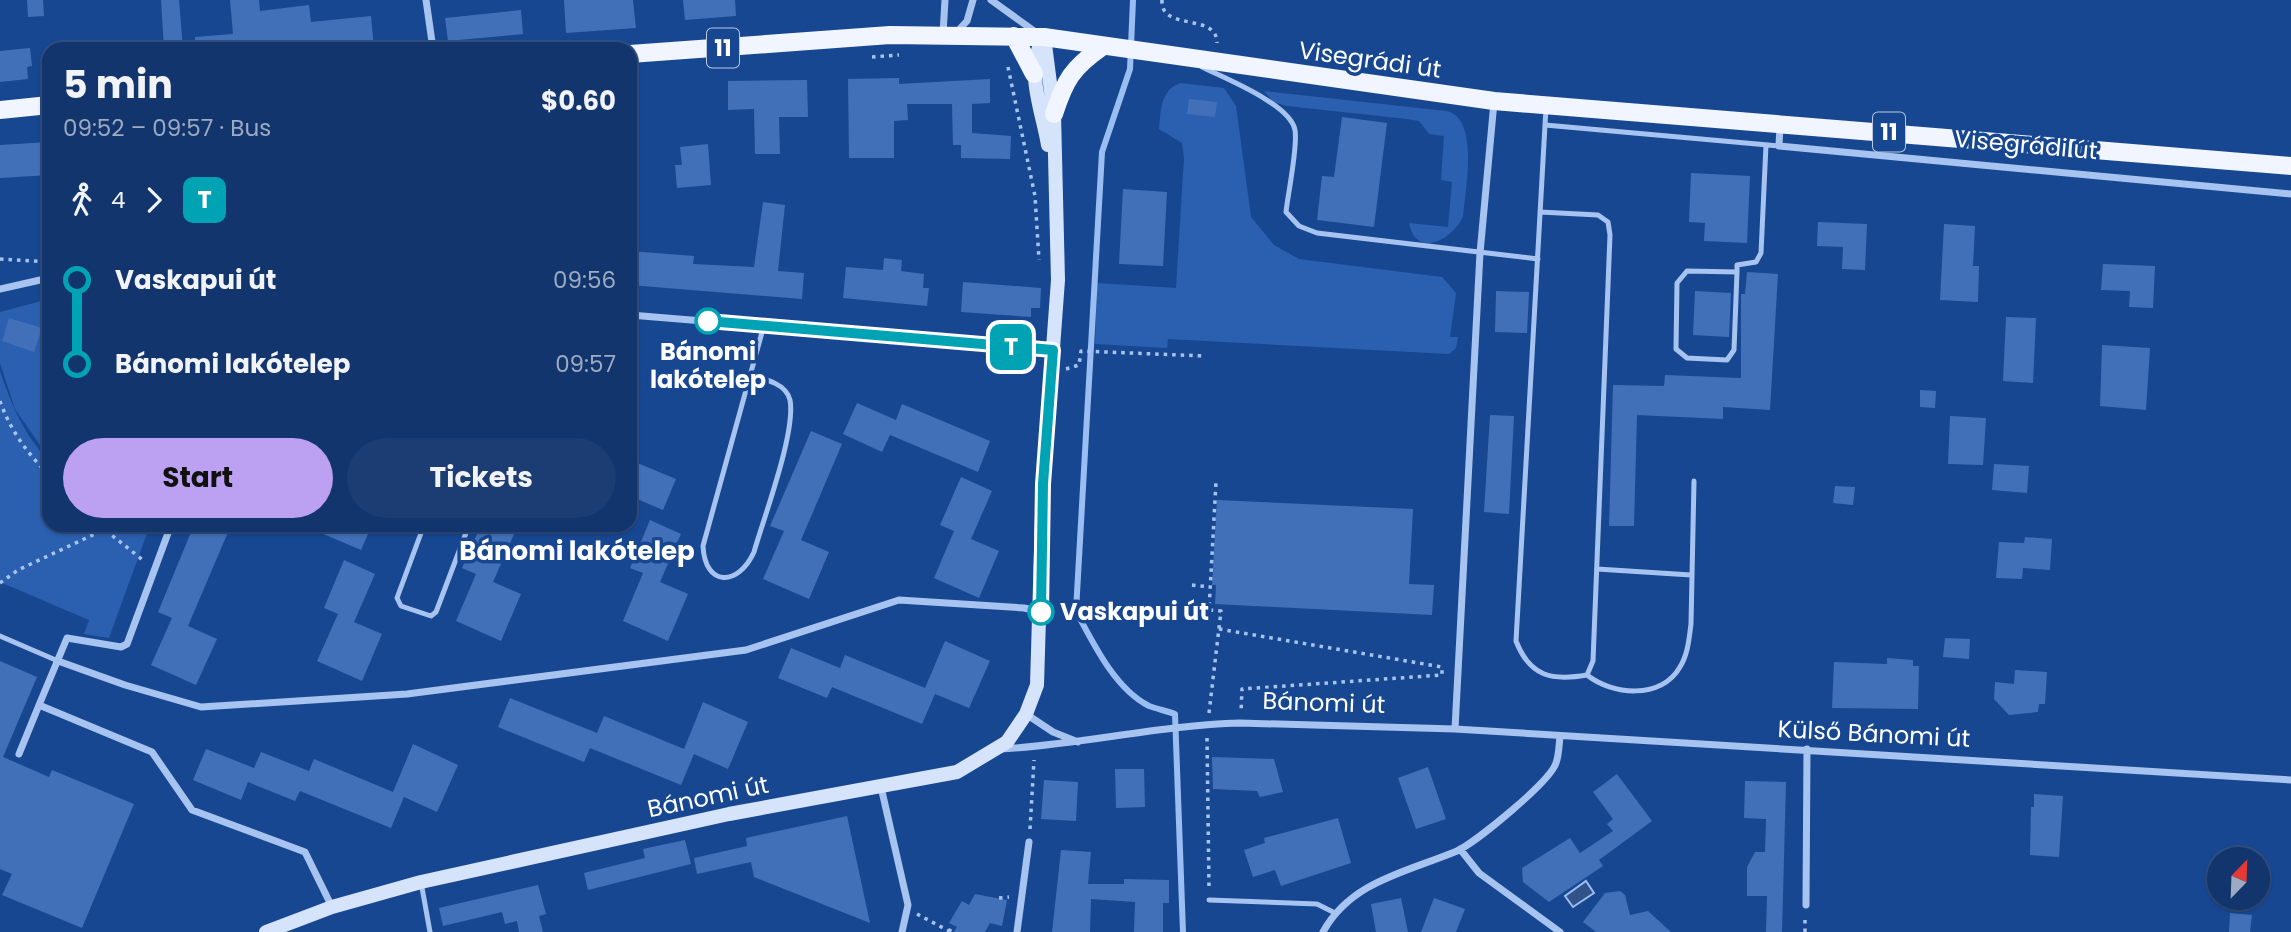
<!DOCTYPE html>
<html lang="en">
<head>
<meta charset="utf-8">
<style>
	:root { --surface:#12356e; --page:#1b3d73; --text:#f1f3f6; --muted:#9cabc2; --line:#315081; --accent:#bca0f2 }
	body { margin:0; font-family:Poppins,sans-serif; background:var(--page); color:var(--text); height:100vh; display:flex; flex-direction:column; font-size:26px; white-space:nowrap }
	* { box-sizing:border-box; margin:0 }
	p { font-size:23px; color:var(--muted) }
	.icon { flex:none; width:38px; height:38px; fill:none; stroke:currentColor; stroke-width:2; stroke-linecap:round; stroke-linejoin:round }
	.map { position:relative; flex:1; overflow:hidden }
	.drawer { position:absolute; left:42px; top:42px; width:595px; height:490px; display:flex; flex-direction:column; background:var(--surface); border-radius:21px; box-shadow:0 2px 5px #0004,0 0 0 2px var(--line) }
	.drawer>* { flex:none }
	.badge { padding:0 14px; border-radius:10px; font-size:24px; line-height:46px }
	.needle { width:46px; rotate:23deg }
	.tools { position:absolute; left:2207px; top:847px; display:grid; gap:14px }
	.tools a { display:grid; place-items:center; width:63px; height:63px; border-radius:50%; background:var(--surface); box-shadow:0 2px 5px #0004,0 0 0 2px var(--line); font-size:35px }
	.map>.badge { position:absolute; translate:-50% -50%; box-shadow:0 0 0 4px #fff }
	.legs { display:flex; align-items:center; gap:10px; height:77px; padding:0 21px; font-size:23px }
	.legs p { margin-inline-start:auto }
	.headline { display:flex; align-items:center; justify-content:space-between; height:119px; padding:0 21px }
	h1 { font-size:38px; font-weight:700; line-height:52px }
	.button { display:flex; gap:14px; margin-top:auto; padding:14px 21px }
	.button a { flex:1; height:80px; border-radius:42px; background:var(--accent); color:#111; font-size:28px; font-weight:700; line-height:80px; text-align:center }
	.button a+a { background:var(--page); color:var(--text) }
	ul { padding:0 21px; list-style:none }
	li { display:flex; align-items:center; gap:24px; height:84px; font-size:26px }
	li i { display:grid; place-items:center; width:10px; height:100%; margin:0 9px; background:currentColor }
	li i::after { content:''; width:18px; height:18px; margin:-9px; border:5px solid; border-radius:50%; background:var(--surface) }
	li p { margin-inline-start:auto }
	li:first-child i { background:linear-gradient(#0000 50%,currentColor 0) }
	li:last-child i { background:linear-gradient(currentColor 50%,#0000 0) }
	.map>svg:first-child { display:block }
	.green { fill:#2b60b0 }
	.water { fill:#31538a; stroke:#9abef2; stroke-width:2 }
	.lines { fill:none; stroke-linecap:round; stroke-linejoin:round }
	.stream { stroke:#9abef2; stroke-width:6 }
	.building { fill:#4170b9 }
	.path { stroke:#a7c4f0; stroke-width:3.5; stroke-dasharray:3.5 5; stroke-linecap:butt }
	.lane { stroke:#a7c4f0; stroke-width:5 }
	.street { stroke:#a7c4f0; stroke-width:7 }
	.secondary { stroke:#d5e3fb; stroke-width:14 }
	.primary { stroke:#f0f5ff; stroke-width:18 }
	.line-1-casing { stroke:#fff; stroke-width:16 }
	.line-1 { stroke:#00a3b4; stroke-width:10 }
	.stop-1-dot { fill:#fff; stroke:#00a3b4; stroke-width:3.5 }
	.labels { text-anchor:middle; stroke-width:7; stroke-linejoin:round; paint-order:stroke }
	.shield { fill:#184792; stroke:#bac8de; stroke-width:2 }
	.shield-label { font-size:23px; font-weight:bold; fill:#fff }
	.street-label { font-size:24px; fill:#fff; stroke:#184792 }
	.stop-label { font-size:24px; font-weight:bold; fill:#fff; stroke:#184792 }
	.neighbourhood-label { font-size:26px; font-weight:bold; fill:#fff; stroke:#184792 }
</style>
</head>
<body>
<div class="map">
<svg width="2291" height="932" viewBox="0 0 2291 932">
	<rect width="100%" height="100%" fill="#184792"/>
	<path class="green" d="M1180 83 1224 88 1236 106 1251 217 1274 245 1299 259 1442 277 1456 293 1450 337H1458L1456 348 1449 354 1168 339 1167 348 1095 344 1097 283 1176 288 1184 158 1182 143 1159 129C1161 110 1160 91 1180 83Z
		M1264 91 1446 111C1480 117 1465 191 1463 217 1452 240 1416 259 1409 223L1448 227 1452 182 1441 180 1444 136 1429 134 1419 121 1407 119 1287 106 1273 102Z
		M49 299V458L15 409 0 363V312Z
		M0 371C11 404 24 435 49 461V525H150L109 638 84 634 89 620 0 582Z"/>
	<path class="water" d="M1586 881 1594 893 1573 907 1565 896Z"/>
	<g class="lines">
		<path class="stream" d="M1133 0 1130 69 1102 152 1076 611C1093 643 1115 689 1149 706 1157 709 1167 711 1175 714L1183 932"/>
	</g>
	<path class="building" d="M27 0H43L44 16 28 17Z
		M161 0H179L183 49H164Z
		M230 0H259L260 11 309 5 311 22 371 16 374 49H195V37L233 34Z
		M564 0H633L636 28 566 33Z
		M683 0H735L736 16 685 20Z
		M521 10 523 34 448 41 445 18Z
		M30 48 32 66 27 67 28 79 0 82V51Z
		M899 78V84L990 79V103L972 104V133L1011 136 1010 159 961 158V145H953L952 104H907L908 120 894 121V158H849L848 79Z
		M807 80 808 117H779L780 154H755L754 109 728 110V81Z
		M1189 99 1217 102 1215 117 1187 114Z
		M1342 117 1387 123 1374 227 1317 220 1322 176 1334 177Z
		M49 142V175L0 178V145Z
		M708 144 711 185 677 188 675 165H682L680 147Z
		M1691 173 1750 176 1747 243 1704 241 1705 223 1689 222Z
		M1123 189 1167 192 1163 266 1119 264Z
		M763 202 785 205 778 271 804 273 802 299 630 285V251L694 256 693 264 754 267Z
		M1818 222 1867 224 1865 270 1842 269 1843 247 1817 246Z
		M1944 224 1975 226 1973 266H1979L1978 302 1940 300Z
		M884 258 902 260 901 271 924 274 923 288H929L927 306 843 298 846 267 883 270Z
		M2103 264 2155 266 2153 308 2129 307 2130 291 2101 290Z
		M1747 272 1778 274 1770 410 1723 407V419L1637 415 1634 526H1609L1613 385 1664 386 1665 375 1741 378V294H1745Z
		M963 282 1041 288 1040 308H1031V317L961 312Z
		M1496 291 1529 292 1527 333 1495 332Z
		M1695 291 1731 293 1729 337 1693 335Z
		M2006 317 2036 318 2033 383 2003 381Z
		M9 318 42 328 34 352 2 341Z
		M2102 345 2150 348 2146 410 2100 406Z
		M1920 390 1936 391 1935 408 1920 407Z
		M857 403 896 420 902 404 990 441 978 472 890 435 882 452 843 434Z
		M1490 415 1514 416 1509 514 1484 512Z
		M1950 416 1986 418 1983 465 1948 464Z
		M811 431 842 444 801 540 829 552 809 599 763 579 784 531 770 526Z
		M630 460 676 479 663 510 630 496Z
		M1994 464 2029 466 2027 493 1992 490Z
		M961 477 992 491 971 539 999 551 979 598 934 578 954 531 940 525Z
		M1835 486 1855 487 1853 505 1833 503Z
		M1217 500 1413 509 1409 584 1434 585 1432 615 1215 604 1216 585H1212Z
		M650 520 681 534 660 582 688 594 668 641 623 621 643 573 630 568Z
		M194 525H231L188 626 217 639 196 685 151 665 172 618 158 612Z
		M302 525H372L361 550Z
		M481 525H518L493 582 521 594 501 641 456 621 476 574 462 568Z
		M2025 537 2052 539 2050 570 2023 568 2022 579 1996 578 1999 542 2024 543Z
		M344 560 375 574 354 622 382 634 362 681 317 661 338 614 324 608Z
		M1945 638 1970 639 1969 659 1943 657Z
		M945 641 990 661 969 708 935 694 922 724 832 687 827 698 778 678 791 648 840 668 845 655 925 688Z
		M1887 658 1913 660V666H1919L1918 709 1832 708 1834 662 1887 664Z
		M0 661 37 677 3 757 49 777 52 770 134 804 82 928 2 895 12 874 0 869Z
		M2015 670 2047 672 2045 704H2039L2038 712 2009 715 1994 699 1995 682 2014 684Z
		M510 698 597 733 604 716 684 749 703 702 748 722 728 769 694 754 681 785 590 748 584 762 498 727Z
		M413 744 458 765 437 812 404 797 391 828 300 791 295 801 248 782 241 800 193 780 206 749 254 768 261 752 309 771 314 759 393 792Z
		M1212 757 1274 759 1283 792 1260 797 1257 791 1213 789Z
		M1428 767 1446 819 1416 829 1398 778Z
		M1115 769H1144L1145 807 1116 808Z
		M1617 774 1652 821 1599 860 1603 866 1549 902 1523 882 1522 868 1570 838 1580 853 1613 831 1607 824 1613 819 1593 792Z
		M1044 780 1078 782 1076 821 1041 819Z
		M1745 781 1786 782 1782 932H1766L1767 896H1747V867L1755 852H1765L1766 819 1744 818Z
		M2034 794 2063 796 2059 857 2030 855 2031 807H2034Z
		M847 816 870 923 754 877 751 862 697 874 694 858 747 846 746 838Z
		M1338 818 1351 863 1281 886 1275 870 1253 877 1244 850 1265 843 1264 838Z
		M685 840 691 864 588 890 584 873 645 858 643 849Z
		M1061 850 1091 852 1088 884H1124V879L1169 880V903H1163V932H1134L1135 902 1091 899 1090 932H1052Z
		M538 885 546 914 539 916 543 932H519L517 921 505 924 502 912 443 926 439 908Z
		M1620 891 1625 895 1630 915 1648 911 1671 932H1596L1583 922 1605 893Z
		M975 894 1007 900 1002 926 990 923 985 932H954L957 927 949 923 962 901 969 905Z
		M1401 898 1408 932H1376L1371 904Z
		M1434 898 1465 909 1456 932H1421Z
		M2230 913 2252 915 2250 932H2229Z"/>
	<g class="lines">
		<path class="path" d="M1162 0C1160 32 1217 12 1217 43
			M872 57 899 55
			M1008 67 1035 196 1039 260
			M0 259 49 262
			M1066 369 1079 365 1081 351 1205 356
			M0 401C10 430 28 454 49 475
			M99 525 144 561
			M0 583 18 570 114 525
			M1192 585 1210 587
			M1219 629 1442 667V675L1242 689 1241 712
			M1209 713 1221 611 1209 610 1216 482
			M1207 738 1209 888
			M1030 829 1034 760
			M999 898 1009 897
			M917 914 949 931
			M949 932 953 925
			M1805 932V917"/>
		<path class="lane" d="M1202 67C1224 78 1290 104 1295 130 1298 147 1288 193 1286 212L1299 226 1317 233 1538 259
			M1546 109 1545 125 1779 146
			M1540 212 1598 215 1608 222 1610 235 1593 661 1587 675C1552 681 1530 677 1516 641L1545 125
			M1737 272 1687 271 1677 283 1676 349 1687 358 1727 360 1734 350 1737 272V265L1756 262 1761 253 1766 145
			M751 376C764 379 786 383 790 400 796 432 764 517 754 552 738 587 705 587 703 546L764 325
			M424 525 397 598 401 606 431 616 436 612 469 525
			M1597 569 1691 575
			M0 636 58 661
			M1587 675C1612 695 1661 700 1680 667 1688 654 1689 639 1691 624L1694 481
			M421 882 430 932
			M1209 900 1317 904 1335 913"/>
		<path class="street" d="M426 0 433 49
			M991 0 1037 33
			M943 34 945 0
			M955 34 967 21 973 0
			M1780 125 1779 146 2291 194
			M0 289 49 278
			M630 315 1053 350
			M171 525 127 644 121 647 67 638 39 705 152 752 192 810 305 852 332 907
			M58 661 125 685 201 707 407 694 746 650 899 600 1024 608 1039 611
			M1026 714 1053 732 1078 742
			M1455 729 1480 253 1494 102
			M1000 749C1080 745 1160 725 1240 723L1455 729 2291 780
			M19 754 39 705
			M881 787 908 905 902 932
			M1460 849 1479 873 1560 932
			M1806 905 1807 749
			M1017 932 1029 842
			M1323 932C1351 881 1407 872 1457 851 1476 842 1550 782 1556 763 1559 755 1559 745 1560 736"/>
		<path class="secondary" d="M1044 37C1024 70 1042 109 1048 145
			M266 932 332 907 421 882 729 814 957 772 1007 742 1026 714 1037 685 1043 484 1058 280 1054 114 1044 37"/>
		<path class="primary" d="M1014 36 1034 74
			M630 54 890 35 1044 37 1494 101 2291 166
			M0 110 49 105
			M1054 114C1065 80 1072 68 1102 47"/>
	</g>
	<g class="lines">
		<g class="line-1-casing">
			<path id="line-1" d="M708 321 1053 350 1043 484 1041 612"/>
		</g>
		<use href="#line-1" class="line-1"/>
	</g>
	<g class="stop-1-dot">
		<circle cx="708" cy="321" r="12"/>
		<circle cx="1041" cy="612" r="12"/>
	</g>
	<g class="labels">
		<g class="shield">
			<rect x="707" y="28.5" width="32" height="39" rx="5"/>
			<rect x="1873" y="112.5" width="32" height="39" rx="5"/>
		</g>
		<g class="shield-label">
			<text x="723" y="56">11</text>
			<text x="1889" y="140">11</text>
		</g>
		<g class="street-label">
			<text transform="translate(1370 60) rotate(8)" y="8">Visegrádi út</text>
			<text transform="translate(2026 145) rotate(5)" y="8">Visegrádi út</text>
			<text transform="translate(1324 703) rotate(2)" y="8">Bánomi út</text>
			<text transform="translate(1874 734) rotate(3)" y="8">Külső Bánomi út</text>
			<text transform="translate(708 797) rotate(-12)" y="8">Bánomi út</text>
		</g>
		<g class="stop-label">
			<text x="708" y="360">Bánomi<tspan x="708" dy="28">lakótelep</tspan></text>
			<text x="1060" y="620" text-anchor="start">Vaskapui út</text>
		</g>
		<g class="neighbourhood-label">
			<text x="577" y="560">Bánomi lakótelep</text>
		</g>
	</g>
</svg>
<div class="tools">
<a><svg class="needle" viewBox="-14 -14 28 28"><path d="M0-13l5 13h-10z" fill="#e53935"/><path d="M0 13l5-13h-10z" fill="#9cabc2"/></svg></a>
</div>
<b class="badge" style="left:1011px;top:347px;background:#00a3b4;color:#fff">T</b>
<section class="drawer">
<div class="headline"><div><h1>5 min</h1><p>09:52 – 09:57 · Bus</p></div><b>$0.60</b></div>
<div class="legs"><svg class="icon" aria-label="walk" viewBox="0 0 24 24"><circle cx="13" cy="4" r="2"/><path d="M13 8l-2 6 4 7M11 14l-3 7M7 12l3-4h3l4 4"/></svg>4<svg class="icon" aria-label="forward" viewBox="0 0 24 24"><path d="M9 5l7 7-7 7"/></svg><b class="badge" style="background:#00a3b4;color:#fff">T</b></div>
<ul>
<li><i style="color:#00a3b4"></i><b>Vaskapui út</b><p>09:56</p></li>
<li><i style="color:#00a3b4"></i><b>Bánomi lakótelep</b><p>09:57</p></li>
</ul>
<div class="button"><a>Start</a><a>Tickets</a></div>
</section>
</div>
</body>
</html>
